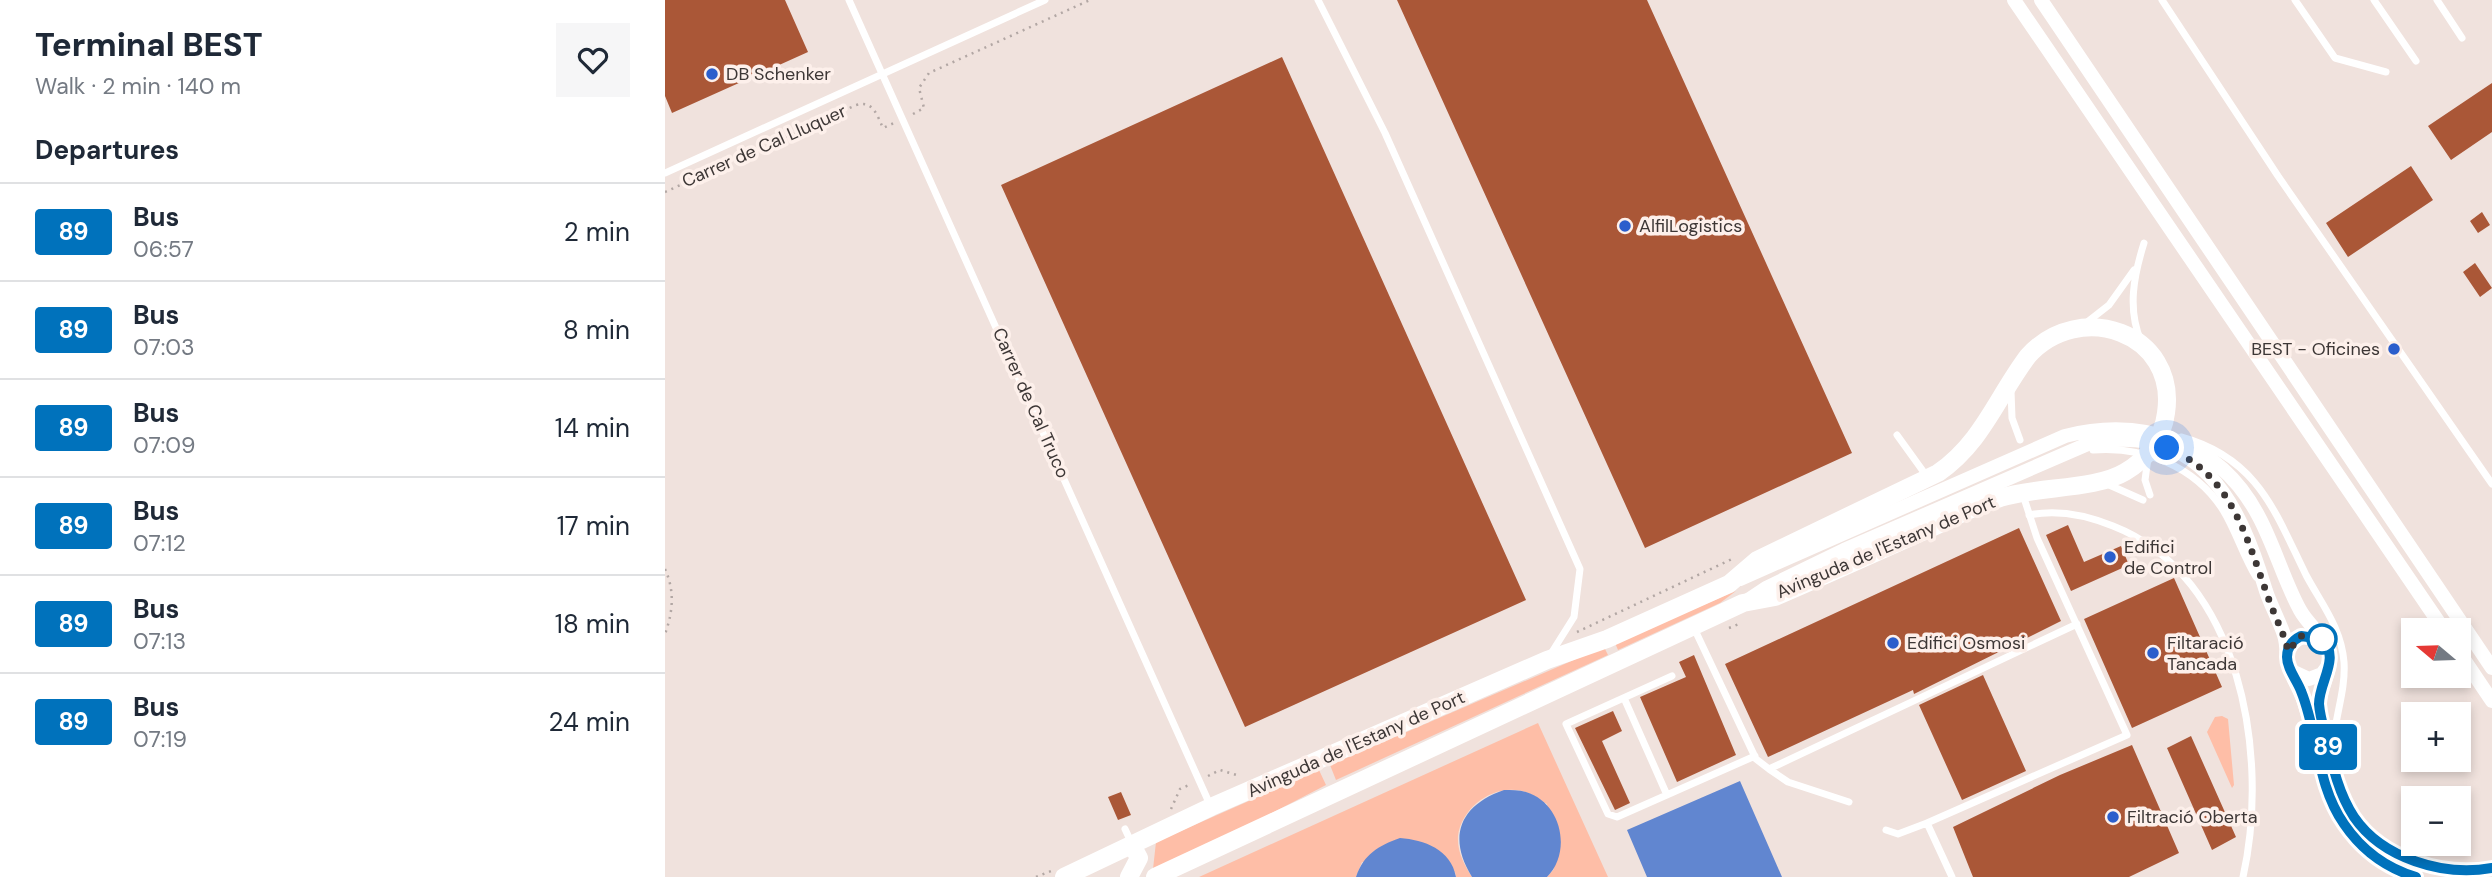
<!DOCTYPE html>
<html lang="en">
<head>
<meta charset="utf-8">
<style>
	:root { --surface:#fff; --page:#f6f6f7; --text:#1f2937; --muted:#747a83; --line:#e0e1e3 }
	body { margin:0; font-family:"DM Sans",sans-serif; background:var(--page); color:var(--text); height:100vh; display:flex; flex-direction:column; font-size:26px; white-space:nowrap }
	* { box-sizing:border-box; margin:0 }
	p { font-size:23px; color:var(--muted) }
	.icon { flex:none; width:38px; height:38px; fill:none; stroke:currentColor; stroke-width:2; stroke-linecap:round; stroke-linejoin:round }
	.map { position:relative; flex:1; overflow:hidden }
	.panel { display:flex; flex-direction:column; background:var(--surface); width:665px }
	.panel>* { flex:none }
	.badge { padding:0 14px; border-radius:5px; font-size:24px; line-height:46px }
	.needle { width:46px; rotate:289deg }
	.controls { position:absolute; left:1736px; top:618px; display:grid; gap:14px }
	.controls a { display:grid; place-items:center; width:70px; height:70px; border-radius:0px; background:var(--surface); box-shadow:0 4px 10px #0003; font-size:35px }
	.you { position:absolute; width:35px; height:35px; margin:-18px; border:5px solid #fff; border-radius:50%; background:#1a73e8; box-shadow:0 0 0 10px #1a73e833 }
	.map>.badge { position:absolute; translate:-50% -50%; box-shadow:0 0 0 4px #fff }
	h2 { padding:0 35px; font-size:26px; line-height:63px }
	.round { display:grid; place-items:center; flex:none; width:74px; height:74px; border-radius:0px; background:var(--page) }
	.overview { display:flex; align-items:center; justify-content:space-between; height:119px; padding:0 35px }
	h1 { font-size:33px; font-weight:800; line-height:52px }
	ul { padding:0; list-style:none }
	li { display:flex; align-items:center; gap:21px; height:98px; padding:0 35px; border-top:2px solid var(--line) }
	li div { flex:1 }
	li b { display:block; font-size:26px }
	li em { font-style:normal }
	li .badge { min-width:77px; font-weight:700; text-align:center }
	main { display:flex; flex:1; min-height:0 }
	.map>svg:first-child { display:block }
	.green { fill:#febea7 }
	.water { fill:#6186d0 }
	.building { fill:#aa5737 }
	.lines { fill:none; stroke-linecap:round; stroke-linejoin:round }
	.path { stroke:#b2a7a4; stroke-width:2.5; stroke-dasharray:2 5; stroke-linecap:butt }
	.service { stroke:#fff; stroke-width:7 }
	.minor { stroke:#fff; stroke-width:14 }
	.tertiary { stroke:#fff; stroke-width:18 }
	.line-casing { stroke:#fff; stroke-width:16 }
	.line { stroke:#0072bc; stroke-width:10 }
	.walk { stroke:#3d3736; stroke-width:7; stroke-dasharray:0 12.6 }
	.poi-dot { fill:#2b5ecc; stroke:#fdf0eb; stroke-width:2.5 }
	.stop-dot { fill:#fff; stroke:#0072bc; stroke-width:3.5 }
	.labels { text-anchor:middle; stroke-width:7; stroke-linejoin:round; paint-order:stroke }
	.poi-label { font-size:18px; fill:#3d3736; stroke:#fdf0eb; text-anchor:start }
	.street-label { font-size:18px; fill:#3d3736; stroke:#fdf0eb }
</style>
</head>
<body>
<main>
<section class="panel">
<div class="overview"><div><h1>Terminal BEST</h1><p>Walk · 2 min · 140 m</p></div><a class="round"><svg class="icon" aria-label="heart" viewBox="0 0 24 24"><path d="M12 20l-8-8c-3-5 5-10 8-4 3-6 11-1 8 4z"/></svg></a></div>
<h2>Departures</h2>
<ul>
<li><span class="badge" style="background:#0072bc;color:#fff">89</span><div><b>Bus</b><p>06:57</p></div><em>2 min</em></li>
<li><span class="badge" style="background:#0072bc;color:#fff">89</span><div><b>Bus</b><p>07:03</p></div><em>8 min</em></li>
<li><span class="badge" style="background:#0072bc;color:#fff">89</span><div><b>Bus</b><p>07:09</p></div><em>14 min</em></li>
<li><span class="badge" style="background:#0072bc;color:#fff">89</span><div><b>Bus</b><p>07:12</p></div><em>17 min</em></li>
<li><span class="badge" style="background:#0072bc;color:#fff">89</span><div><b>Bus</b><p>07:13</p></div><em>18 min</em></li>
<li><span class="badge" style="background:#0072bc;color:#fff">89</span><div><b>Bus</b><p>07:19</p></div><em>24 min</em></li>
</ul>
</section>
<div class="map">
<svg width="1827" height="877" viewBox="0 0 1827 877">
	<rect width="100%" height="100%" fill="#f0e2dd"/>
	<path class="green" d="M1071 591 1055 603 953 650 950 643Z
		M939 647 943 655 671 780 665 765Z
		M1557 716 1563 719 1569 785 1567 788 1542 732 1550 717Z
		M873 723 943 877H882L889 869 882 804C876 801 870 795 863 793 833 781 797 805 793 836 792 852 799 864 807 877H791L790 872 697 862 691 877H534Z
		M654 770 661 785 572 831 488 869 491 842Z"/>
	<path class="water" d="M1075 781 1117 877H982L962 830Z
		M839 790C846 790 854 790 861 792 897 803 907 852 882 877H807C782 837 795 805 839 790Z
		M735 838C759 840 786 849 791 877H691C699 854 713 846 735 838Z"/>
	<path class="building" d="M0 0H120L143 52 7 113 0 96Z
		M732 0H982L1187 453 980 548Z
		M617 57 861 600 580 727 336 185Z
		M1827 83V132L1786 160 1763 126Z
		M1746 166 1768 200 1683 257 1661 223Z
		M1817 212 1825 225 1813 233 1805 221Z
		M1810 263 1827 288 1815 297 1798 272Z
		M1403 525 1419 562 1456 546 1464 565 1406 591 1381 535Z
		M1354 528 1396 621 1249 694 1248 690 1103 757 1060 664Z
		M1509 578 1557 687 1467 728 1419 619Z
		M1029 655 1071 755 1012 782 975 697 1021 677 1014 662Z
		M1318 675 1361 771 1297 800 1254 705Z
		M948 711 957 731 937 741 965 803 950 810 910 728Z
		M1526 736 1571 837 1547 850 1502 748Z
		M1467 745 1514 853 1464 877H1308L1288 827 1395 775Z
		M456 792 466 815 453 820 443 797Z"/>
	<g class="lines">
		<path class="path" d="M248 114 259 108 254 88 264 73 425 0
			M0 192 191 105C208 100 212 115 218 128L229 123
			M0 569C10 591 8 612 0 634
			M1064 628 1074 624
			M912 632 1067 559
			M543 776 555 770 575 776
			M506 809 515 789 524 785
			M371 877 386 871"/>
		<path class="service" d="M184 0 546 807
			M653 0 720 133 915 569 909 617 887 652
			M1497 0 1613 176 1827 484
			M1630 0 1670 58 1721 72
			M1709 0 1751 61
			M1772 0 1797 38
			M0 173 380 0
			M1421 323 1444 305 1469 270
			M1476 341C1462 309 1469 275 1479 243
			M1346 391 1347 418 1355 440
			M1232 435 1263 478
			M1516 437C1593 458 1610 512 1641 575 1657 605 1676 627 1679 662 1681 691 1669 719 1668 747
			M1428 450C1478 446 1530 466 1558 510 1571 531 1578 556 1591 577
			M1483 458 1480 480 1485 495
			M1442 484 1478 500
			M1364 515C1393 509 1421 515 1448 526 1576 576 1605 756 1578 877
			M1029 628 1091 759 1104 769 1412 624
			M1007 676 901 724 943 814 952 817 1090 756
			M959 698 1002 795
			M1104 769 1123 782 1184 802
			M460 829 467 844
			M1221 830 1233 834 1262 823
			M1287 877 1262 823 1462 735 1372 538 1357 492"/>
		<path class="minor" d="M1349 0 1779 630
			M1376 0 1827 668
			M1075 579 1400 436C1479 416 1555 442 1594 517 1610 547 1619 581 1635 610 1642 623 1654 632 1662 644
			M1083 600 1101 588 1179 550 1425 443C1535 422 1574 501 1601 591 1606 606 1614 620 1619 635 1622 644 1621 652 1622 661 1625 676 1636 690 1640 705 1661 778 1665 851 1751 877
			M1623 651C1631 632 1660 628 1665 653 1668 670 1654 687 1655 705 1655 719 1660 734 1663 747 1669 772 1675 796 1689 817 1717 859 1778 877 1827 868
			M1794 652 1827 701
			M1627 671 1644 679 1657 674 1663 666"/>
		<path class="tertiary" d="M399 877 546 807 882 660 942 639 1064 584 1092 560 1273 473C1317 443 1332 397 1363 356 1414 299 1513 332 1501 413 1498 438 1481 460 1460 472 1430 490 1372 486 1335 498 1308 506 1283 521 1257 532 1208 554 1159 576 1110 597L1078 603 490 877
			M464 877 474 858 467 845"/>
	</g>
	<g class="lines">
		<g class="line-casing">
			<path id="line" d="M1751 877C1721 868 1696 849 1679 824 1651 784 1654 735 1636 691 1632 680 1622 669 1622 657 1622 647 1628 640 1636 636L1657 639C1676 658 1654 681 1654 704 1655 717 1659 729 1662 741 1668 768 1674 794 1689 817 1717 858 1778 877 1827 868"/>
		</g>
		<use href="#line" class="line"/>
		<path class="walk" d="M1502 448C1567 474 1582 539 1604 600 1610 617 1619 633 1623 651L1636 636 1657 639"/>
	</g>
	<g class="poi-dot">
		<circle cx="47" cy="74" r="7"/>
		<circle cx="960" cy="226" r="7"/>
		<circle cx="1729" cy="349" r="7"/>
		<circle cx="1445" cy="557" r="7"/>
		<circle cx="1228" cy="643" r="7"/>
		<circle cx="1488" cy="653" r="7"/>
		<circle cx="1448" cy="817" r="7"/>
	</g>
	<circle class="stop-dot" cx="1657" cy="639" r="14"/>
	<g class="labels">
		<g class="poi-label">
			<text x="61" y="80">DB Schenker</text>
			<text x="974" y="232">AlfilLogistics</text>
			<text x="1715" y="355" text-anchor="end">BEST - Oficines</text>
			<text x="1459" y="553">Edifici<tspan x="1459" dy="21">de Control</tspan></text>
			<text x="1242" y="649">Edifici Osmosi</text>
			<text x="1502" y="649">Filtaració<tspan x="1502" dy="21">Tancada</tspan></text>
			<text x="1462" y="823">Filtració Oberta</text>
		</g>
		<g class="street-label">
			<text transform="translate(99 146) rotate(-24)" y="6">Carrer de Cal Lluquer</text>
			<text transform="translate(366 403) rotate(66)" y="6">Carrer de Cal Truco</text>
			<text transform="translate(1221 547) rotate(-23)" y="6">Avinguda de l'Estany de Port</text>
			<text transform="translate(691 744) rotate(-24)" y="6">Avinguda de l'Estany de Port</text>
		</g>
	</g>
</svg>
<div class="controls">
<a><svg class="needle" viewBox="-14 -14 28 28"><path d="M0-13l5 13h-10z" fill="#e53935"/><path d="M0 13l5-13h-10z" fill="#747a83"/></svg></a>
<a>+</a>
<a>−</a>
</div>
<div class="you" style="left:1502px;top:448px"></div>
<b class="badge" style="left:1663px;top:747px;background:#0072bc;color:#fff">89</b>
</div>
</main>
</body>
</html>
